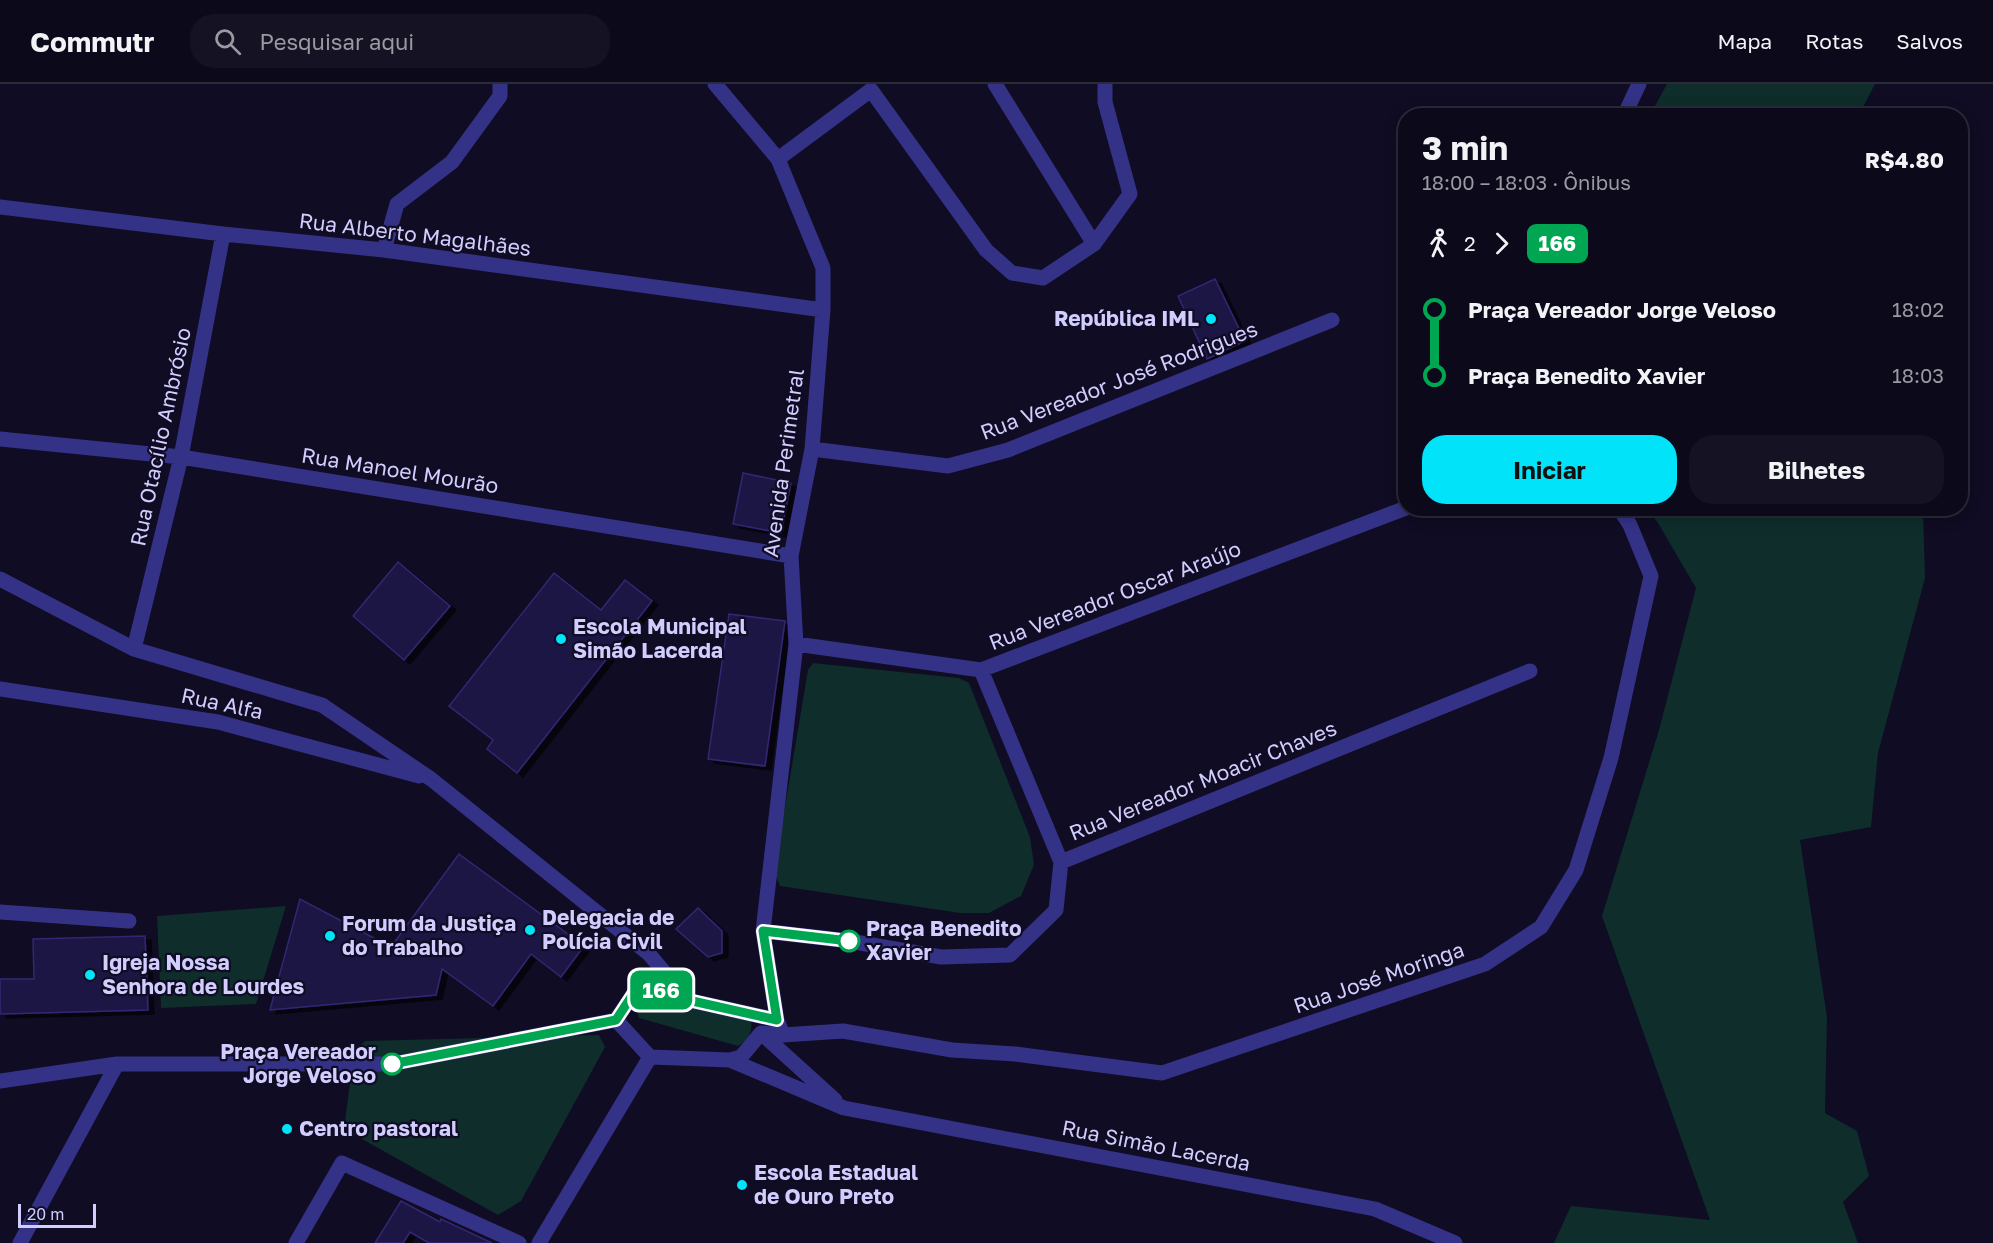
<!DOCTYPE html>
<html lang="pt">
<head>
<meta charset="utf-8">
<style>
	:root { --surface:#0b091a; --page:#141223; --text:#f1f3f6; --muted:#9a9aa2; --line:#2b2a39; --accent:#00e3f8 }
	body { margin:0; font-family:"Golos Text",sans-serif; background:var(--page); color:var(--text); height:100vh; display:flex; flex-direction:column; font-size:22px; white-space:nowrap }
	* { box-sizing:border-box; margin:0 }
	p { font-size:20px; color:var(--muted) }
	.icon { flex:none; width:33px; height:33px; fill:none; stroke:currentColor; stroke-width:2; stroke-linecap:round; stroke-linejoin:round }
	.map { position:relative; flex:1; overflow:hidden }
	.details { position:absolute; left:1398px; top:24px; width:570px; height:408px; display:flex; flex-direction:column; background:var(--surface); border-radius:24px; box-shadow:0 3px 15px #0003,0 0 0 2px var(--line) }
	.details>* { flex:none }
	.badge { padding:0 12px; border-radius:9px; font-size:21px; line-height:39px }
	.scale { position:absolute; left:18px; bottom:15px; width:78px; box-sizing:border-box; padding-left:6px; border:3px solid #d2cdff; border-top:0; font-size:16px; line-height:21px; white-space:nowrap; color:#d2cdff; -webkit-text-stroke:4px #0f0c23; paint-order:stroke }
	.map>.badge { position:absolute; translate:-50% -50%; box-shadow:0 0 0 3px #fff }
	.legs { display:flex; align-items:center; gap:9px; height:66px; padding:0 24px; font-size:20px }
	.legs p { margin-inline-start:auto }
	.headline { display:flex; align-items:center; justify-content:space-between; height:102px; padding:0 24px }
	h1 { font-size:33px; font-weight:700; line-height:45px }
	.cta { display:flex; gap:12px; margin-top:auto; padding:12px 24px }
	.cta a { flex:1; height:69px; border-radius:24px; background:var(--accent); color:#111; font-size:24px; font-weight:700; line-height:69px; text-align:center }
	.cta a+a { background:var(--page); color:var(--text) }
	ul { padding:0 24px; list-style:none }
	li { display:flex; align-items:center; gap:21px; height:66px; font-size:22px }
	li i { display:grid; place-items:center; width:9px; height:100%; margin:0 8px; background:currentColor }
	li i::after { content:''; width:15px; height:15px; margin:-8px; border:4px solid; border-radius:50%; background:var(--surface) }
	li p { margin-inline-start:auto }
	li:first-child i { background:linear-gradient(#0000 50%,currentColor 0) }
	li:last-child i { background:linear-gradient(currentColor 50%,#0000 0) }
	header { display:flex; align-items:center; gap:36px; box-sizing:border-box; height:84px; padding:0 30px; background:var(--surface); border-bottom:2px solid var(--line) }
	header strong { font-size:28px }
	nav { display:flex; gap:33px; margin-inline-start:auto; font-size:21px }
	.search { width:420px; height:54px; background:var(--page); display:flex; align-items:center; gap:15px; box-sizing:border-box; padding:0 21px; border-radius:24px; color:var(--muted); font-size:22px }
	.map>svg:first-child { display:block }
	.green { fill:#0e2d2b }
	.building { fill:#1f1645; stroke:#342673; stroke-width:1.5; filter:url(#shadow) }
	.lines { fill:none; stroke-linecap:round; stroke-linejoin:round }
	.minor { stroke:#343286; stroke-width:15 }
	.line-1-casing { stroke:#fff; stroke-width:14 }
	.line-1 { stroke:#00a651; stroke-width:9 }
	.poi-dot { fill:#00e3f8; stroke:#0f0c23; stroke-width:2 }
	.stop-1-dot { fill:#fff; stroke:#00a651; stroke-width:3 }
	.labels { text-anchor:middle; stroke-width:4.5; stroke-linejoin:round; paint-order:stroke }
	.street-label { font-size:21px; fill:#d2cdff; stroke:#0f0c23 }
	.poi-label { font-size:21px; font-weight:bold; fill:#d2cdff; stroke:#0f0c23; text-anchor:start }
	.stop-label { font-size:21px; font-weight:bold; fill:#d2cdff; stroke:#0f0c23; text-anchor:start }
</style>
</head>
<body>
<header>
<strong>Commutr</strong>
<div class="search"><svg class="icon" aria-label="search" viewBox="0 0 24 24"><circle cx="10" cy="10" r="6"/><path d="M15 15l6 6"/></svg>Pesquisar aqui</div>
<nav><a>Mapa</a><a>Rotas</a><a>Salvos</a></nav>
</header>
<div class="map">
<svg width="1993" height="1159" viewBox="0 0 1993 1159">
	<defs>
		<filter id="shadow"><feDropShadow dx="6" dy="4" stdDeviation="0" flood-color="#0009"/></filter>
	</defs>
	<rect width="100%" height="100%" fill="#0f0c23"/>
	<path class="green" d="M1667 0H1875L1859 31H1650Z
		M1647 425H1923L1925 494 1878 669 1871 743 1800 756 1827 933 1825 1029 1857 1047 1869 1092 1843 1118 1858 1159H1554L1571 1122 1710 1136 1602 832 1659 646 1696 504 1658 439Z
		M813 579 959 594 969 599 1030 753 1034 781 1021 812 989 829H960L780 802 774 788 808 586Z
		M286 822 256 920 161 924 157 832Z
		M647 906 750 932C754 945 750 955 738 962L639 934C634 922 636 913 647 906Z
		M599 951 605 963 521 1117 498 1131 344 1045 354 967 365 957Z"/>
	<path class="building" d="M1215 195 1245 257 1207 275 1178 212Z
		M743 389 791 399 781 449 733 440Z
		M398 478 450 522 404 576 353 532Z
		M554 489 601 526 625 496 652 517 517 689 487 665 493 656 449 622Z
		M729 530 785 537 765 682 708 675Z
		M459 770 584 862 561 893 531 870 493 922 442 885 436 911 270 926 300 815 391 863Z
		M698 824 722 847V869L708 873 676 845Z
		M145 852 148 926 0 930V895H34L33 855Z
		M401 1117 440 1138 441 1135 492 1159H429L410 1148 403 1159H375Z"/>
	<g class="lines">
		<path class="minor" d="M715 0 778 75 823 184V226L812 365 791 472 796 560 763 847 777 936
			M995 0 1094 160
			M1624 32 1639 0
			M778 75 871 6 986 166 1012 189 1043 194 1094 160 1130 110 1105 18V0
			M0 123 223 150 384 166 823 226
			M384 166 397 120 452 78 500 12V0
			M0 355 181 373 791 472
			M812 365 948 382 1008 366 1332 236
			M0 495 134 565 322 621 431 695 649 870 686 914
			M796 560 981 586 1406 424
			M134 565 181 373 223 150
			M981 586 1061 778
			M0 605 218 638 419 692
			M0 828 129 837
			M763 847 849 857 941 873 1010 871 1056 826 1061 778 1530 587
			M761 949 835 1016
			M783 951 777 936 688 916 641 898 616 936 650 973 730 976 741 973 761 949 783 951 843 947 952 966 1015 970 1162 989 1485 880 1541 843 1576 786 1611 674 1651 492 1630 441 1619 424
			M730 976 844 1024 1375 1125 1455 1159
			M0 997 117 980H392L616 936
			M20 1159 117 980
			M296 1159 342 1079 519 1159
			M539 1159 650 973"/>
	</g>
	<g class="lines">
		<g class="line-1-casing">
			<path id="line-1" d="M392 980 616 936 641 898 688 916 777 936 763 847 849 857"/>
		</g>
		<use href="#line-1" class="line-1"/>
	</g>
	<g class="poi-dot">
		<circle cx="1211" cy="235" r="6"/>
		<circle cx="561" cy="555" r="6"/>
		<circle cx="530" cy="846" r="6"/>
		<circle cx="330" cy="852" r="6"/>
		<circle cx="90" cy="891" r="6"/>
		<circle cx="287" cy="1045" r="6"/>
		<circle cx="742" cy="1101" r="6"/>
	</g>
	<g class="stop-1-dot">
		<circle cx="849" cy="857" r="10"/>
		<circle cx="392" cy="980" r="10"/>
	</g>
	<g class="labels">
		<g class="street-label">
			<text transform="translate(415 151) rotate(7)" y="7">Rua Alberto Magalhães</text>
			<text transform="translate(1119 297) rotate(-21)" y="7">Rua Vereador José Rodrigues</text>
			<text transform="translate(161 353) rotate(-78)" y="7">Rua Otacílio Ambrósio</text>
			<text transform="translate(784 379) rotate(-82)" y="7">Avenida Perimetral</text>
			<text transform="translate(400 387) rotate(9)" y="7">Rua Manoel Mourão</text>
			<text transform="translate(1115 512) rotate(-21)" y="7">Rua Vereador Oscar Araújo</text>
			<text transform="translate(222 620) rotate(12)" y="7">Rua Alfa</text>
			<text transform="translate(1203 697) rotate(-22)" y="7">Rua Vereador Moacir Chaves</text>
			<text transform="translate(1379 894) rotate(-19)" y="7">Rua José Moringa</text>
			<text transform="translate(1156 1062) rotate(11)" y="7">Rua Simão Lacerda</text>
		</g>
		<g class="poi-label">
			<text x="1199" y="242" text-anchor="end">República IML</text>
			<text x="573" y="550">Escola Municipal<tspan x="573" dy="24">Simão Lacerda</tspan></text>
			<text x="542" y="841">Delegacia de<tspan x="542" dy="24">Polícia Civil</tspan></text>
			<text x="342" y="847">Forum da Justiça<tspan x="342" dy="24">do Trabalho</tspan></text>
			<text x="102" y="886">Igreja Nossa<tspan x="102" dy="24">Senhora de Lourdes</tspan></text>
			<text x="299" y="1052">Centro pastoral</text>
			<text x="754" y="1096">Escola Estadual<tspan x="754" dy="24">de Ouro Preto</tspan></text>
		</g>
		<g class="stop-label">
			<text x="866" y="852">Praça Benedito<tspan x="866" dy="24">Xavier</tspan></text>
			<text x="376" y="975" text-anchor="end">Praça Vereador<tspan x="376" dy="24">Jorge Veloso</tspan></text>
		</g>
	</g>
</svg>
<div class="scale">20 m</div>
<b class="badge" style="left:661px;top:906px;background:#00a651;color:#fff">166</b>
<section class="details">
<div class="headline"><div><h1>3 min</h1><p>18:00 – 18:03 · Ônibus</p></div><b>R$4.80</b></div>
<div class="legs"><svg class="icon" aria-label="walk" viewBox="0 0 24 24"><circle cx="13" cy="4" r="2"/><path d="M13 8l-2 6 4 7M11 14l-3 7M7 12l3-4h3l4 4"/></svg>2<svg class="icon" aria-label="forward" viewBox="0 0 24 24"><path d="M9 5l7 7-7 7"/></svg><b class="badge" style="background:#00a651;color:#fff">166</b></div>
<ul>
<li><i style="color:#00a651"></i><b>Praça Vereador Jorge Veloso</b><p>18:02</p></li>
<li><i style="color:#00a651"></i><b>Praça Benedito Xavier</b><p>18:03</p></li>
</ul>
<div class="cta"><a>Iniciar</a><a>Bilhetes</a></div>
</section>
</div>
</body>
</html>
